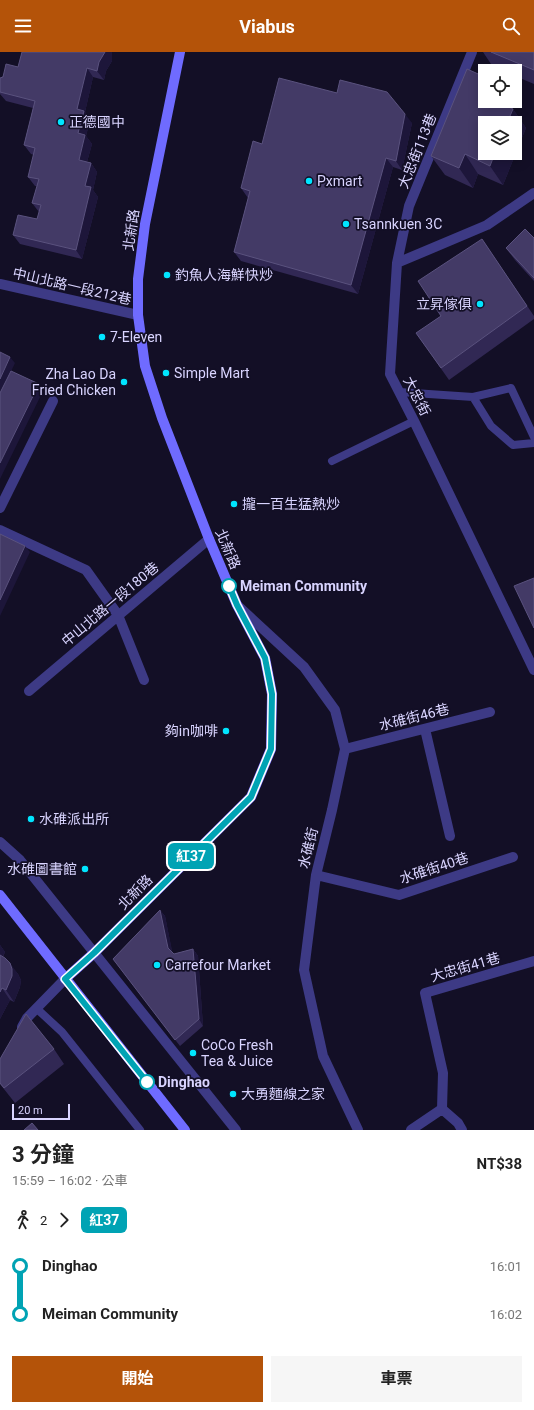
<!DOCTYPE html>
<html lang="zh-TW">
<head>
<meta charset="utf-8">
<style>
	:root { --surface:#fff; --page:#f6f6f6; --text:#222; --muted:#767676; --accent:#b45309 }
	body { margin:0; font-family:Roboto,"Noto Sans TC",sans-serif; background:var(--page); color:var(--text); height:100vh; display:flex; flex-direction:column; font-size:15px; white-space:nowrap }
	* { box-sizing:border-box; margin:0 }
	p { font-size:13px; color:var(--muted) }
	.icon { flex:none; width:22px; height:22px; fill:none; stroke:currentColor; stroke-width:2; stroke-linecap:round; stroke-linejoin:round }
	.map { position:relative; height:1078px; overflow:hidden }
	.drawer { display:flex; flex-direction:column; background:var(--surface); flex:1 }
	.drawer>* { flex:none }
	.badge { padding:0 8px; border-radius:6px; font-size:14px; line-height:26px }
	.tools { position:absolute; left:478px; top:12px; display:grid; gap:8px }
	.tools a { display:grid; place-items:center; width:44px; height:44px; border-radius:0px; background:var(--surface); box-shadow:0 2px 10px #0003; font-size:20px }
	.scale { position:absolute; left:12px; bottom:10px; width:58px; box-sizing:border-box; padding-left:4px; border:2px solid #d9d4ff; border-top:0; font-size:11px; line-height:14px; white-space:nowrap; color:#d9d4ff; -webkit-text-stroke:3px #130f26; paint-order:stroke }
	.map>.badge { position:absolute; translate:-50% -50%; box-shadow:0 0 0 2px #fff }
	.legs { display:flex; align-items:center; gap:6px; height:44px; padding:0 12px; font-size:13px }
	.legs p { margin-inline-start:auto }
	.head { display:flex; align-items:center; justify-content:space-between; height:68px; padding:0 12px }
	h1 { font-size:22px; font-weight:700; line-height:30px }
	.action { display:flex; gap:8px; margin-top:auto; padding:8px 12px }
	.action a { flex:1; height:46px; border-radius:0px; background:var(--accent); color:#fff; font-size:16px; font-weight:700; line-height:46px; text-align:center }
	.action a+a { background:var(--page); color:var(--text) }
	ul { padding:0 12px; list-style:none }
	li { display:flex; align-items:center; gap:14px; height:48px; font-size:15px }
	li i { display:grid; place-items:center; width:6px; height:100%; margin:0 5px; background:currentColor }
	li i::after { content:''; width:10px; height:10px; margin:-5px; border:3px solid; border-radius:50%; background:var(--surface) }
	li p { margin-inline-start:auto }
	li:first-child i { background:linear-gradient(#0000 50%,currentColor 0) }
	li:last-child i { background:linear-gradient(currentColor 50%,#0000 0) }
	header { display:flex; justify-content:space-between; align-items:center; height:52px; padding:0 12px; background:var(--accent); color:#fff; font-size:18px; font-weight:700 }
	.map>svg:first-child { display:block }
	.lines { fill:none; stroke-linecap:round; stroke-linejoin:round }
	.lane { stroke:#3d3a85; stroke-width:8 }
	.street { stroke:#3d3a85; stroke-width:10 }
	.secondary { stroke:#6f6bff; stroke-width:10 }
	.wall { fill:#312854 }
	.shaded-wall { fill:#1d163a }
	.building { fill:#433a66; stroke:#5a527e }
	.line-1-casing { stroke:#fff; stroke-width:9 }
	.line-1 { stroke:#00a3b4; stroke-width:6 }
	.poi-dot { fill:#00e5ff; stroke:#130f26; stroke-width:1.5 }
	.stop-1-dot { fill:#fff; stroke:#00a3b4; stroke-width:2 }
	.labels { text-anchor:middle; stroke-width:3.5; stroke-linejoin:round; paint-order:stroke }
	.poi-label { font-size:14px; fill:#d9d4ff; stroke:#130f26; text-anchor:start }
	.street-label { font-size:14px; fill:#d9d4ff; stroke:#130f26 }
	.stop-label { font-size:14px; font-weight:bold; fill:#d9d4ff; stroke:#130f26; text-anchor:start }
</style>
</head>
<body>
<header><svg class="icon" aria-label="menu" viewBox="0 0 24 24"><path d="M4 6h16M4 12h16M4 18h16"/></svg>Viabus<svg class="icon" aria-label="search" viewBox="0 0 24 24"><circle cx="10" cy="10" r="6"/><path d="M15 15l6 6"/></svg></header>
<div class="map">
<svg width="534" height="1078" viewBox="0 0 534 1078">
	<rect width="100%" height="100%" fill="#130f26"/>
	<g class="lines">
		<path class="lane" d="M399 340 473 345 511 336 534 385
			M473 345 491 374 513 393 534 391
			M332 409 414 369
			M36 956 62 980 140 1078"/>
		<path class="street" d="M472 0 409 154 397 211 390 322 414 369 534 618
			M397 211 487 173 534 141
			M0 232 138 263
			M0 456 53 349
			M0 478 86 518 118 563 144 628
			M238 554 304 615 335 658 345 697 332 758 316 823 304 918 323 1004 358 1078
			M29 639 209 487
			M425 677 450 784
			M345 697 490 660
			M0 790 20 808 236 1078
			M316 823 399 843 513 805
			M22 975 27 966 65 927
			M442 1057 443 1021 425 941 534 909
			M442 1057 458 1071 462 1078
			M411 1078 442 1057"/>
		<path class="secondary" d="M0 843 185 1078
			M65 927 94 901 251 745 271 697 272 642 265 606 237 553 209 487 162 366 145 314 138 263V227L145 172 180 0"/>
	</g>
	<path class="wall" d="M22 0H112V9L106 19 104 28 93 25 85 60 90 68 86 84 92 92 87 110 91 111 97 120 93 138 98 145 82 207 20 192 13 183 37 167 39 160 32 151 37 134H35L28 125 34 103 31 102 24 93 33 56 6 49 0 42V26L18 15Z
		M483 0H534V32L515 24V19H503L493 15Z
		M337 41 412 71 402 118 393 115 358 242 241 209 234 200 248 146 241 136 262 92Z
		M485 49H509L506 54 513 57 526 76 503 133 478 122 473 136 445 123 431 104Z
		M534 186V229L515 208 506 196Z
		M482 187 534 264V267L449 328 416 281 441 264Z
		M160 858 165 864 172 900 174 902 193 897 198 904 203 974 180 994 113 907Z
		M0 893 5 900 3 905 18 922 21 928 20 935 14 950 10 948 0 967Z
		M54 997 64 1012 15 1051 0 1032V1007Z"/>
	<path class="shaded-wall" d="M105 0H112V9L106 19 104 28 97 19 99 10Z
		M87 16 93 25 85 60 90 68 86 84 92 92 85 117 79 108 77 57Z
		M491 49H509L502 64Z
		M513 57 526 76 503 133 490 114 495 101H515V71H507Z
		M405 62 412 71 402 118 396 109Z
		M465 102 478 122 473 136 459 116Z
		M386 106 393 115 358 242 351 233Z
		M91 111 97 120 93 138 98 145 82 207 76 198 85 134Z
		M10 305 15 311 0 343V327Z
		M39 332 43 339 0 427V411Z
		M25 494 30 500 0 564V548Z
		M160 858 165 864 173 903 168 896Z
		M0 893 5 900 0 910Z
		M193 897 198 904 203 974 199 967Z
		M10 911 18 922 21 928 20 935 14 950 6 938Z
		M2 936 10 948 0 967V940Z"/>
	<path class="building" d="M22 0H105L99 10 97 19 87 16 77 57 84 59 78 81 85 83 79 108 91 111 85 134 91 135 76 198 13 183 18 163 37 167 41 153 32 151 39 127 28 125 35 96 24 93 35 49 0 40V26L3 25 6 12 18 15Z
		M491 0H534V18Z
		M467 17 485 25V49H497L513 57 507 71H485V101H495L490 114 465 102 459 116 431 104Z
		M279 26 337 41 340 28 387 40 405 62 396 109 386 106 351 233 234 200 250 139 241 136 253 89 262 92Z
		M525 177 534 186V226L506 196Z
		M482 187 527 254 441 316 416 281 441 264 418 229Z
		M0 300 10 305 0 327Z
		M11 319 39 332 0 411V341Z
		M0 482 25 494 0 548Z
		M534 526V576L514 534Z
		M160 858 168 896 174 902 193 897 199 967 175 988 113 907Z
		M0 903 5 906 10 911 12 917V924L6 938 2 936 0 940Z
		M26 962 54 997 4 1036 0 1031V1007Z
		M32 1071 38 1078H24Z"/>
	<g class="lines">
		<g class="line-1-casing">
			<path id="line-1" d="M147 1030 65 927 94 901 251 745 271 697 272 642 265 606 237 553 229 534"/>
		</g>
		<use href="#line-1" class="line-1"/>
	</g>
	<g class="poi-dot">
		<circle cx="61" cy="70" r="4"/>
		<circle cx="309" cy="129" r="4"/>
		<circle cx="346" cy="172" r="4"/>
		<circle cx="167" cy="223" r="4"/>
		<circle cx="480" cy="252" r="4"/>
		<circle cx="102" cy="285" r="4"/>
		<circle cx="166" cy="321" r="4"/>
		<circle cx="124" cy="330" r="4"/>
		<circle cx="234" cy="452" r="4"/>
		<circle cx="226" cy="679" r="4"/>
		<circle cx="31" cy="767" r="4"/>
		<circle cx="85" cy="817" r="4"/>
		<circle cx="157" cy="913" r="4"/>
		<circle cx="193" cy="1001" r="4"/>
		<circle cx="233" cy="1042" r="4"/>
	</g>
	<g class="stop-1-dot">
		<circle cx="229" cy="534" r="7"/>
		<circle cx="147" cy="1030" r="7"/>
	</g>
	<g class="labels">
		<g class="poi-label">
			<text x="69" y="75">正德國中</text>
			<text x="317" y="134">Pxmart</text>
			<text x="354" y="177">Tsannkuen 3C</text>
			<text x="175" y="228">釣魚人海鮮快炒</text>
			<text x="472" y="257" text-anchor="end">立昇傢俱</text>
			<text x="110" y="290">7-Eleven</text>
			<text x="174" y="326">Simple Mart</text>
			<text x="116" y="327" text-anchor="end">Zha Lao Da<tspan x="116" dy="16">Fried Chicken</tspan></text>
			<text x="242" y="457">攏一百生猛熱炒</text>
			<text x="218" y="684" text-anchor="end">夠in咖啡</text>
			<text x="39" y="772">水碓派出所</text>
			<text x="77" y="822" text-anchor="end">水碓圖書館</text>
			<text x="165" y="918">Carrefour Market</text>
			<text x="201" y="998">CoCo Fresh<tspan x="201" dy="16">Tea &amp; Juice</tspan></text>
			<text x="241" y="1047">大勇麵線之家</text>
		</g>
		<g class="street-label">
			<text transform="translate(417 99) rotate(-68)" y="5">大忠街113巷</text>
			<text transform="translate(131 178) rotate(-82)" y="5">北新路</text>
			<text transform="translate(72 234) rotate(13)" y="5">中山北路一段212巷</text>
			<text transform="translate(417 344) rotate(63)" y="5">大忠街</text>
			<text transform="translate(228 497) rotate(67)" y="5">北新路</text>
			<text transform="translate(110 552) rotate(-40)" y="5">中山北路一段180巷</text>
			<text transform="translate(414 665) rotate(-14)" y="5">水碓街46巷</text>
			<text transform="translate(308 796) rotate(-76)" y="5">水碓街</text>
			<text transform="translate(434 816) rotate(-18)" y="5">水碓街40巷</text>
			<text transform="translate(135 840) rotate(-45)" y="5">北新路</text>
			<text transform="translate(465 915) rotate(-16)" y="5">大忠街41巷</text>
		</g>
		<g class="stop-label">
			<text x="240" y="539">Meiman Community</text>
			<text x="158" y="1035">Dinghao</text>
		</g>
	</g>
</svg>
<div class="tools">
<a><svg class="icon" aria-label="locate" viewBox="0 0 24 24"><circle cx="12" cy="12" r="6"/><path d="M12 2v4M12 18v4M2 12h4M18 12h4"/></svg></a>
<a><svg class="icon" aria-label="layers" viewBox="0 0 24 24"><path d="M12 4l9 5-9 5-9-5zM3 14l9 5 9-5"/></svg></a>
</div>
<div class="scale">20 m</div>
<b class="badge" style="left:191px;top:804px;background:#00a3b4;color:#fff">紅37</b>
</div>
<section class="drawer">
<div class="head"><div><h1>3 分鐘</h1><p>15:59 – 16:02 · 公車</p></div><b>NT$38</b></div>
<div class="legs"><svg class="icon" aria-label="walk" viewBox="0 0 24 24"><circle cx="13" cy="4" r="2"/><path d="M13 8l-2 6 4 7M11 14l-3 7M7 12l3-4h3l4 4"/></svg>2<svg class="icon" aria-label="forward" viewBox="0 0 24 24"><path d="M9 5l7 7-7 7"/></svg><b class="badge" style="background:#00a3b4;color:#fff">紅37</b></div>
<ul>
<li><i style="color:#00a3b4"></i><b>Dinghao</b><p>16:01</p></li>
<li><i style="color:#00a3b4"></i><b>Meiman Community</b><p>16:02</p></li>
</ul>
<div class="action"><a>開始</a><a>車票</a></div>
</section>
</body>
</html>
